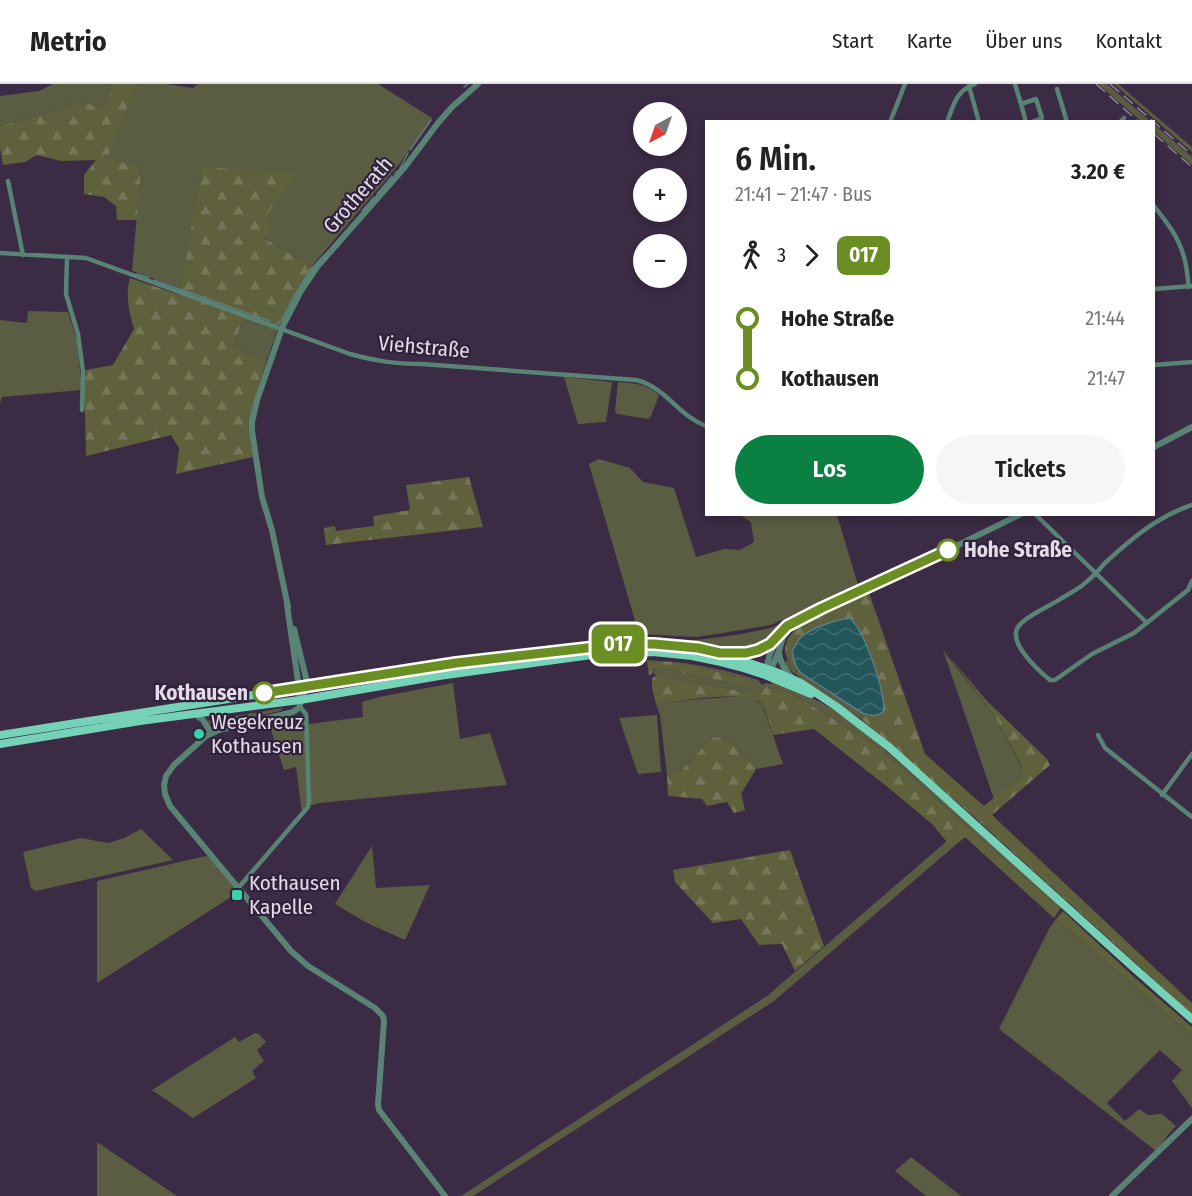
<!DOCTYPE html>
<html lang="de">
<head>
<meta charset="utf-8">
<style>
	:root { --surface:#fff; --page:#f6f6f6; --text:#222; --muted:#767676; --line:#e0e0e0; --accent:#0b8043 }
	body { margin:0; font-family:"Fira Sans Condensed",sans-serif; background:var(--page); color:var(--text); height:100vh; display:flex; flex-direction:column; font-size:22px; white-space:nowrap }
	* { box-sizing:border-box; margin:0 }
	p { font-size:20px; color:var(--muted) }
	.icon { flex:none; width:33px; height:33px; fill:none; stroke:currentColor; stroke-width:2; stroke-linecap:round; stroke-linejoin:round }
	.map { position:relative; flex:1; overflow:hidden }
	.drawer { position:absolute; left:705px; top:36px; width:450px; height:396px; display:flex; flex-direction:column; background:var(--surface); border-radius:0px; box-shadow:0 3px 9px #0003 }
	.drawer>* { flex:none }
	.badge { padding:0 12px; border-radius:9px; font-size:21px; line-height:39px }
	.needle { width:39px; rotate:220deg }
	.controls { position:absolute; left:633px; top:18px; display:grid; gap:12px }
	.controls a { display:grid; place-items:center; width:54px; height:54px; border-radius:50%; background:var(--surface); box-shadow:0 3px 9px #0003; font-size:30px }
	.map>.badge { position:absolute; translate:-50% -50%; box-shadow:0 0 0 3px #fff }
	.legs { display:flex; align-items:center; gap:9px; height:66px; padding:0 30px; font-size:20px }
	.legs p { margin-inline-start:auto }
	.head { display:flex; align-items:center; justify-content:space-between; height:102px; padding:0 30px }
	h1 { font-size:33px; font-weight:600; line-height:45px }
	.button { display:flex; gap:12px; margin-top:auto; padding:12px 30px }
	.button a { flex:1; height:69px; border-radius:36px; background:var(--accent); color:#fff; font-size:24px; font-weight:600; line-height:69px; text-align:center }
	.button a+a { background:var(--page); color:var(--text) }
	ul { padding:0 30px; list-style:none }
	li { display:flex; align-items:center; gap:21px; height:60px; font-size:22px }
	li i { display:grid; place-items:center; width:9px; height:100%; margin:0 8px; background:currentColor }
	li i::after { content:''; width:15px; height:15px; margin:-8px; border:4px solid; border-radius:50%; background:var(--surface) }
	li p { margin-inline-start:auto }
	li:first-child i { background:linear-gradient(#0000 50%,currentColor 0) }
	li:last-child i { background:linear-gradient(currentColor 50%,#0000 0) }
	header { display:flex; align-items:center; gap:36px; box-sizing:border-box; height:84px; padding:0 30px; background:var(--surface); border-bottom:2px solid var(--line) }
	header strong { font-size:28px }
	nav { display:flex; gap:33px; margin-inline-start:auto; font-size:21px }
	.map>svg:first-child { display:block }
	.grass { fill:#5b5d43 }
	.forest { fill:url(#forest-firs) }
	.water { fill:url(#water-waves); stroke:#5c7e86; stroke-width:1.5 }
	.lines { fill:none; stroke-linecap:round; stroke-linejoin:round }
	.stream { stroke:#5c7e86; stroke-width:1.5 }
	.minor { stroke:#588375; stroke-width:4.5 }
	.tertiary { stroke:#588375; stroke-width:6 }
	.primary { stroke:#76d2b6; stroke-width:8 }
	.rail { stroke:#8e8297; stroke-width:1.5; stroke-dasharray:12 6; stroke-linecap:butt }
	.line-1-casing { stroke:#fff; stroke-width:14 }
	.line-1 { stroke:#6b8e23; stroke-width:9 }
	.stop-1-dot { fill:#fff; stroke:#6b8e23; stroke-width:3 }
	.poi-dot { fill:#35d4a7; stroke:#31223b; stroke-width:2 }
	.labels { text-anchor:middle; stroke-width:4.5; stroke-linejoin:round; paint-order:stroke }
	.street-label { font-size:21px; fill:#e3daea; stroke:#31223b }
	.stop-label { font-size:21px; font-weight:bold; fill:#e3daea; stroke:#31223b; text-anchor:start }
	.poi-label { font-size:21px; fill:#e3daea; stroke:#31223b; text-anchor:start }
</style>
</head>
<body>
<header>
<strong>Metrio</strong>
<nav><a>Start</a><a>Karte</a><a>Über uns</a><a>Kontakt</a></nav>
</header>
<div class="map">
<svg width="1192" height="1112" viewBox="0 0 1192 1112">
	<defs>
		<pattern id="forest-firs" width="22" height="20" patternUnits="userSpaceOnUse" patternTransform="scale(1.5)"><rect width="22" height="20" fill="#5e613c"/><path d="M5 1l3.5 6h-7zM16 11l3.5 6h-7z" fill="#757758"/></pattern>
		<pattern id="water-waves" width="16" height="10" patternUnits="userSpaceOnUse" patternTransform="scale(1.5)"><rect width="16" height="10" fill="#22565b"/><path d="M0 5q4-4 8 0t8 0" fill="none" stroke="#426e73"/></pattern>
	</defs>
	<rect width="100%" height="100%" fill="#3b2b45"/>
	<path class="grass" d="M53 0H105L113 2 105 22 91 21 77 16 63 25 0 42V12L39 7Z
		M137 0H167L193 4 198 0H378L432 34 400 79 311 183 264 154 263 135 295 89 201 84 182 205 132 187 141 84 106 75Z
		M1098 0H1107L1150 37H1141Z
		M1114 0H1118L1192 63V68Z
		M1154 40 1192 73V81L1154 48Z
		M28 227 68 228 77 256 82 306 2 313 0 319V236L27 239Z
		M243 235 277 247 267 276 233 263Z
		M564 293 612 298 606 338 578 340Z
		M618 298C634 299 647 300 659 311L651 332 648 335 617 330 615 327Z
		M599 375 630 384 643 398 674 404 696 473 724 465 740 466 754 458 751 438 740 431H837L858 501 771 541 697 553 639 550 589 380Z
		M785 537V539C774 551 762 565 744 567 729 569 713 563 698 561 680 558 662 557 643 556L642 555C659 555 677 556 694 556 710 555 775 547 785 537Z
		M943 566 994 631 1021 681 1022 686 1020 693 994 715Z
		M786 571 791 584 795 589 797 585C815 603 841 614 862 629L861 635 810 601 790 586 785 580 787 575Z
		M645 576C684 577 720 584 758 596L762 601 765 599 770 600 774 598 790 603 822 619 838 628 874 656 1062 823 1060 825 877 662 793 610 764 602 761 608 756 610 661 592H656L653 588 655 584H660L747 603 748 602 735 592 697 582 673 578 647 577 616 579V577Z
		M453 599 460 655 490 649 507 701 319 719 312 721H306L302 729 296 683 284 686 269 640 308 630 309 640 363 633 362 618 379 613Z
		M741 612 754 615 762 620 783 680 756 685 728 655 712 653 682 686 667 691 660 631 656 620 690 616Z
		M283 624 280 627 217 641 213 643 206 637Z
		M657 631 661 688 638 690 619 634Z
		M141 745 173 776 36 807 31 804 23 768 81 754 108 759 124 754Z
		M947 757 952 764 774 917 473 1112H461L767 912Z
		M372 762 376 804 430 801 405 856 367 839 335 820Z
		M206 772 211 773 239 808 97 899V797Z
		M1056 835 1192 952V1024L1172 997 1182 986 1160 966 1107 1019 1125 1037 1139 1025 1148 1031 1162 1030 1176 1042C1168 1050 1163 1059 1156 1067L999 945 1049 845Z
		M255 949 259 950 266 958 257 966 264 977 252 987 256 994 193 1034 152 1006 235 953 239 958Z
		M97 1058 177 1112H97Z
		M911 1073 961 1112H926L895 1087Z"/>
	<path class="forest" d="M105 0H137L107 74 141 84 137 136H117L116 122 104 113 84 110V91L96 76 61 77 37 71 25 78 3 81 0 64V42L63 25 77 16 91 21 105 22 113 2Z
		M204 83 296 89 264 135 272 142 264 154 313 184 295 214 277 247 243 235 233 263 267 276 252 323 249 346 253 373 176 390 179 364 171 351 86 372 85 328 82 306 86 286 113 281 134 245C129 228 125 211 130 194L180 211 201 84Z
		M469 393 483 443 326 461 324 444 335 442 336 447 374 442 373 432 410 426 406 401Z
		M869 509 925 670 984 722 1020 693 1022 686 1021 680 994 631 950 573 986 616 1047 675 1050 681 992 731 1192 919V930L973 732 861 635 862 629 870 632 881 602 866 558 855 539 842 535 810 547 801 553 792 567 797 585 794 589 793 588 785 568V564L787 556 796 544Z
		M647 577 673 578 697 582 742 594 745 595 749 601 747 603 660 584H654L653 588 649 592Z
		M656 592H661L756 610 761 608 764 602 793 610 877 662 1060 825 1054 834 965 753 952 764 932 740 890 705 814 645 773 651C771 644 765 625 762 620 749 604 676 618 656 620L652 604V594Z
		M712 653 728 655 756 685 741 710 745 726 734 729 727 718 707 722 702 715 668 712 667 691 682 686Z
		M790 766 824 862 795 887 782 860 759 861 741 835 713 839 675 798 673 786Z
		M1063 827 1134 893 1192 943V952L1056 835Z"/>
	<path class="water" d="M850 534C866 549 884 605 884 627 877 633 871 632 862 629L802 590C795 584 794 576 792 567 795 563 797 558 800 554 810 544 836 536 850 534Z"/>
	<g class="lines">
		<path class="stream" d="M464 3 468 0
			M410 66 431 36
			M395 89 399 86 408 69
			M377 110 392 92
			M362 127 374 113
			M137 190 149 194
			M154 196 270 237
			M276 240 281 237 293 214 310 186 324 171"/>
		<path class="minor" d="M1015 0 1021 20
			M969 2 979 38
			M1057 5 1067 38
			M890 38 905 0
			M947 38C954 20 956 7 975 0
			M1026 38 1021 20 1036 15 1042 34 1032 38
			M1120 38 1124 34
			M8 97 23 171
			M1154 122C1165 136 1178 152 1183 170 1187 180 1187 192 1189 203
			M0 169 86 174 350 270C376 277 395 280 422 280L636 296C666 303 677 331 706 342
			M67 173 66 210 78 250 83 287 82 326
			M1154 205 1192 202
			M1154 281 1192 278
			M1192 421C1158 432 1131 455 1105 479 1099 486 1093 493 1085 499 1079 505 1070 509 1062 514 1052 521 1021 534 1017 545 1010 561 1039 587 1050 596H1055L1092 570 1134 549 1188 506 1192 497
			M1035 430 1147 539
			M1098 651 1105 664 1192 733
			M1162 711 1192 670
			M239 803 308 723 309 717 306 630 300 623"/>
		<path class="tertiary" d="M1154 363 1192 343
			M287 521 299 604 300 623 293 628 219 646 206 652 174 681 166 692 164 701 165 710 170 722 291 867 308 882 375 924 383 932 384 937 378 1020 379 1026 445 1112
			M288 523 272 446 262 413 252 347V338L257 316 282 244 301 207 317 183 405 83 438 39 452 23 478 0
			M294 545 308 602 301 615
			M725 569C744 570 760 568 774 555
			M779 569C780 579 785 586 792 594
			M765 588 770 570 779 551 787 542 822 524 948 466 1021 430
			M769 589 770 588 779 567 783 553 791 543
			M195 630 203 636 211 649
			M1112 1112 1192 1035"/>
		<path class="primary" d="M0 651 456 579 579 564 622 560H654L698 564 720 569 776 588 801 599 837 623 889 663 1133 883 1192 935
			M0 660 140 637 300 616 439 592 606 569 653 568 692 572 716 577 743 584 765 591 811 610"/>
		<path class="rail" d="M1096 0 1139 38
			M1110 0 1192 71
			M1154 50 1192 83"/>
	</g>
	<g class="lines">
		<g class="line-1-casing">
			<path id="line-1" d="M264 609 456 579 622 560H654L698 564 720 569H746L758 566 770 560 787 542 822 524 948 466"/>
		</g>
		<use href="#line-1" class="line-1"/>
	</g>
	<g class="stop-1-dot">
		<circle cx="948" cy="466" r="10"/>
		<circle cx="264" cy="609" r="10"/>
	</g>
	<g class="poi-dot">
		<circle cx="199" cy="650" r="6"/>
		<rect x="231" y="805" width="12" height="12" rx="3"/>
	</g>
	<g class="labels">
		<g class="street-label">
			<text transform="translate(358 111) rotate(-49)" y="7">Grotherath</text>
			<text transform="translate(424 263) rotate(5)" y="7">Viehstraße</text>
		</g>
		<g class="stop-label">
			<text x="964" y="473">Hohe Straße</text>
			<text x="248" y="616" text-anchor="end">Kothausen</text>
		</g>
		<g class="poi-label">
			<text x="211" y="645">Wegekreuz<tspan x="211" dy="24">Kothausen</tspan></text>
			<text x="249" y="806">Kothausen<tspan x="249" dy="24">Kapelle</tspan></text>
		</g>
	</g>
</svg>
<div class="controls">
<a><svg class="needle" viewBox="-14 -14 28 28"><path d="M0-13l5 13h-10z" fill="#e53935"/><path d="M0 13l5-13h-10z" fill="#767676"/></svg></a>
<a>+</a>
<a>−</a>
</div>
<b class="badge" style="left:618px;top:560px;background:#6b8e23;color:#fff">017</b>
<section class="drawer">
<div class="head"><div><h1>6 Min.</h1><p>21:41 – 21:47 · Bus</p></div><b>3.20 €</b></div>
<div class="legs"><svg class="icon" aria-label="walk" viewBox="0 0 24 24"><circle cx="13" cy="4" r="2"/><path d="M13 8l-2 6 4 7M11 14l-3 7M7 12l3-4h3l4 4"/></svg>3<svg class="icon" aria-label="forward" viewBox="0 0 24 24"><path d="M9 5l7 7-7 7"/></svg><b class="badge" style="background:#6b8e23;color:#fff">017</b></div>
<ul>
<li><i style="color:#6b8e23"></i><b>Hohe Straße</b><p>21:44</p></li>
<li><i style="color:#6b8e23"></i><b>Kothausen</b><p>21:47</p></li>
</ul>
<div class="button"><a>Los</a><a>Tickets</a></div>
</section>
</div>
</body>
</html>
